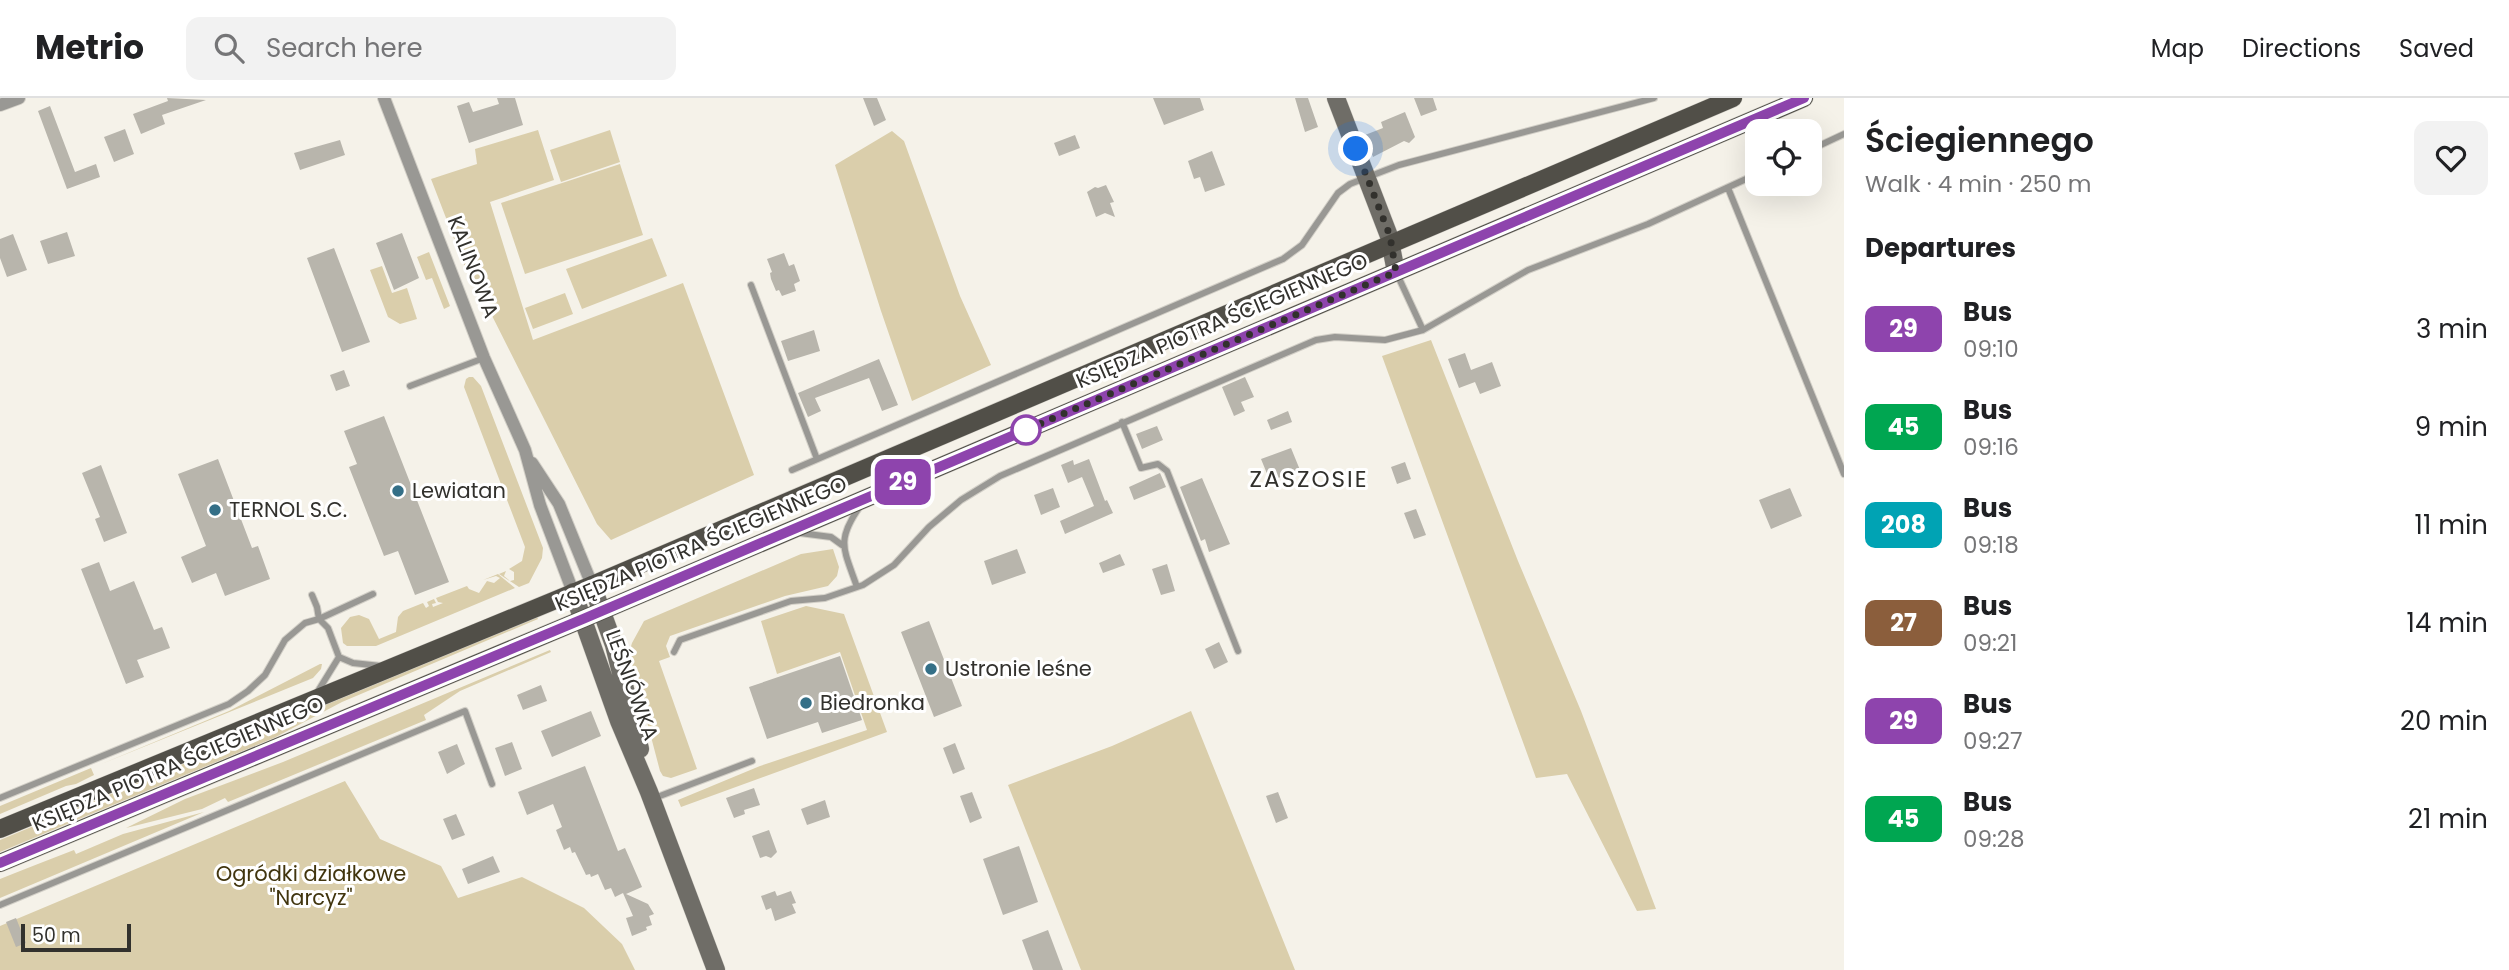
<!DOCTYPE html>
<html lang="en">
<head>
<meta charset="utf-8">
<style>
	:root { --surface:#fff; --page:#f2f2f2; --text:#202124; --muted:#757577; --line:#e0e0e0 }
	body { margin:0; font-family:Poppins,sans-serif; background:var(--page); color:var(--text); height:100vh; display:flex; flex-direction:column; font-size:26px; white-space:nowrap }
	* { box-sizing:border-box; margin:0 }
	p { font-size:23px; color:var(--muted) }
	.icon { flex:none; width:38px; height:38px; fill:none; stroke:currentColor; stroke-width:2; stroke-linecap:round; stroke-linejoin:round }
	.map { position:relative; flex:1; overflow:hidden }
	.sheet { display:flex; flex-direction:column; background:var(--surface); width:665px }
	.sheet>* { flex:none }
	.badge { padding:0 14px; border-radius:10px; font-size:24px; line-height:46px }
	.buttons { position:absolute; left:1745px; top:21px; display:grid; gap:14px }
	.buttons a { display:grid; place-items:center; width:77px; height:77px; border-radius:14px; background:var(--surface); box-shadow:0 7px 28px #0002; font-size:35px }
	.scale { position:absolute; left:21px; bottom:18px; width:110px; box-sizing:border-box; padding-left:7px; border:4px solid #32312d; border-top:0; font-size:19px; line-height:24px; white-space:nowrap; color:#32312d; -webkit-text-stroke:5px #fff; paint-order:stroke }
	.you { position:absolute; width:35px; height:35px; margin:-18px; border:5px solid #fff; border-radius:50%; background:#1a73e8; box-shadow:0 0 0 10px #1a73e833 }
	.map>.badge { position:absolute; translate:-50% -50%; box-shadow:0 0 0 4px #fff }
	h2 { padding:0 21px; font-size:26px; line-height:63px }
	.round { display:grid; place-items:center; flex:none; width:74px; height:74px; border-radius:14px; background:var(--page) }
	.head { display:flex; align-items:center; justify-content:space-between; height:119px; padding:0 21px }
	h1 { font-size:33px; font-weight:600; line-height:52px }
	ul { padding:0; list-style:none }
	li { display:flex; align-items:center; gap:21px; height:98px; padding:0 21px }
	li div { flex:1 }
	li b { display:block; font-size:26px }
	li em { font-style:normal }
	li .badge { min-width:77px; font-weight:700; text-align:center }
	header { display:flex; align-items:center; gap:42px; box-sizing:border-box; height:98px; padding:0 35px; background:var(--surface); border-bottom:2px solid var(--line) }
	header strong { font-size:33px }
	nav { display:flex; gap:38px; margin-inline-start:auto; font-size:24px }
	.search { width:490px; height:63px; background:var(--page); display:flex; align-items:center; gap:18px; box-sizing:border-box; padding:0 24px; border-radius:14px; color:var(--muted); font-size:26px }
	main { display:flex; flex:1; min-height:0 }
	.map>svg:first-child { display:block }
	.green { fill:#daceab }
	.building { fill:#b8b5ac }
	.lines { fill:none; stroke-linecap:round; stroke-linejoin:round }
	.lane-casing { stroke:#d2cfc7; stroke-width:8 }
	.street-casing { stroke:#d2cfc7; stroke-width:14 }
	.secondary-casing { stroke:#d2cfc7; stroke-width:19 }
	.primary-casing { stroke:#d2cfc7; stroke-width:19 }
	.lane { stroke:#999894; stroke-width:6 }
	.street { stroke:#999894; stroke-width:12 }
	.secondary { stroke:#6f6d67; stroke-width:18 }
	.primary { stroke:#514f48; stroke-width:18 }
	.line-casing { stroke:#fff; stroke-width:16 }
	.line { stroke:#8e44ad; stroke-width:10 }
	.walk { stroke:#32312d; stroke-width:7; stroke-dasharray:0 12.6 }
	.stop-dot { fill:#fff; stroke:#8e44ad; stroke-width:3.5 }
	.poi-dot { fill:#346f87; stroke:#fff; stroke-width:2.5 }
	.labels { text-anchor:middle; stroke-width:6; stroke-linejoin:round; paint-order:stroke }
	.street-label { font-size:21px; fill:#32312d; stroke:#fff }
	.poi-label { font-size:21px; fill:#32312d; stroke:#fff; text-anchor:start }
	.park-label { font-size:21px; fill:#41350e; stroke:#fff }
	.neighbourhood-label { font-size:23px; letter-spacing:2px; fill:#32312d; stroke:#fff }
</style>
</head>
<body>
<header>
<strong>Metrio</strong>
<div class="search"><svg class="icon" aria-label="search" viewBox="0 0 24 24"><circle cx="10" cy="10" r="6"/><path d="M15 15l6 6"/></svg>Search here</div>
<nav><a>Map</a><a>Directions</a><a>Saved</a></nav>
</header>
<main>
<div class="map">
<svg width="1844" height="872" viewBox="0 0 1844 872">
	<rect width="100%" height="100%" fill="#f5f2e9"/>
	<path class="green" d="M538 32 554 82 490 104 533 242 683 185 754 377 611 442 597 426 471 176 468 177 431 81 477 66 475 51Z
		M610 32 620 64 561 84 550 52Z
		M892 33 904 43 960 198 991 267 912 303 881 213 835 67Z
		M620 66 643 137 525 176 501 105Z
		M652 140 667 178 582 211 566 171Z
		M429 154 450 208 444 211 432 180 426 182 417 159Z
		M382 168 392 195 407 190 417 221 400 226 388 219 370 172Z
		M565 195 573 216 533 231 525 210Z
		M1431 242 1518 463 1581 613 1656 811 1637 813 1567 676 1536 680 1382 258Z
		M469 279H473L481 288 543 450 542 460 529 485 519 489 499 476 506 473 504 478 510 483 514 482V474L509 471 522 463 525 449 464 289 466 281Z
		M833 451 839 469 837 478 828 488 785 498 670 538 666 548 670 559 659 563 697 671 671 680 663 678 660 673 629 555 632 545 644 523 801 456Z
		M498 476 515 490 376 548H347L343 545 341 530 350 519 359 517 369 521 379 541 396 534 398 519 403 513 423 505 426 510 429 508 427 504 434 501 436 505 432 506 433 509 443 505 438 504 436 500 467 488 469 491 479 495 487 483 494 485 500 480 496 478 483 482Z
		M806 508 844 516 887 634 681 709 678 702 760 668 867 632 840 554 777 576 761 523Z
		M537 519 538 521 342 604 274 640 0 754V742Z
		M550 552 551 554 460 593 424 617 426 622 228 704 225 700 202 711 126 730 185 701 283 664Z
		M320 566H322L321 571 313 580 99 667 229 613Z
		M1191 613 1295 872H1081L1008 687 1112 648Z
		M91 670 94 677 76 686 66 688 0 716V708Z
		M345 683 380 741 441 768 458 800 522 779 584 810 622 846 635 872H0V828Z
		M204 714 0 800V781C24 771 49 762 74 752L76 756 123 736Z"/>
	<path class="building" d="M167 0 206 2 162 17 165 26 141 36 133 16 168 3Z
		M497 0H515L523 27 469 45 457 8 469 4 473 14 499 6Z
		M863 0H877L886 22 874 28Z
		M1153 0H1200L1204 12 1164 27Z
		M1295 0H1308L1318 29 1305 34Z
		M1414 0H1433L1437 12 1421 18Z
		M50 8 75 74 96 66 100 79 67 91 38 13Z
		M1405 14 1415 39 1409 45 1404 43 1373 59 1365 37 1383 30 1381 24Z
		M125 31 134 56 114 64 104 39Z
		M1075 37 1080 50 1059 58 1054 45Z
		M340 42 345 57 300 72 294 55Z
		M1212 53 1225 87 1205 94 1200 79 1194 81 1188 63Z
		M1106 87 1114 104 1110 105 1115 119 1105 115 1096 119 1087 94 1095 89 1098 90Z
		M67 134 75 158 48 166 40 143Z
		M402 135 419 180 394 192 376 145Z
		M13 136 27 172 7 179 0 160V141Z
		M334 150 370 244 342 254 307 160Z
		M784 155 789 168 794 166 800 183 794 186 796 193 782 198 779 192 776 193 771 181 770 175 772 174 767 161Z
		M814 232 820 253 788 263 781 243Z
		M1465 255 1471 272 1492 264 1501 288 1480 296 1475 284 1459 290 1448 261Z
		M879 261 898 307 882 313 869 280 815 300 821 313 808 319 798 295Z
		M344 272 350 288 336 293 330 277Z
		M1245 279 1254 299 1241 304 1245 313 1234 318 1222 289Z
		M1288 313 1292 324 1271 332 1267 322Z
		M384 318 449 484 415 497 398 453 384 458 349 369 357 366 344 333Z
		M1157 328 1163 342 1142 351 1136 336Z
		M1291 350 1300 372 1270 383 1261 361Z
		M218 361 252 450 258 448 270 481 225 498 216 475 192 485 181 459 206 448 178 376Z
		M1089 361 1105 403 1107 402 1113 415 1065 436 1060 423 1094 408 1082 379 1068 385 1061 367 1073 362 1074 367Z
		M1405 364 1411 381 1397 386 1391 369Z
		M101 367 127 435 104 444 95 421 100 419 82 375Z
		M1160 375 1166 389 1134 402 1129 389Z
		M1202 380 1230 446 1209 454 1205 441 1201 443 1180 389Z
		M1053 390 1060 409 1041 417 1034 397Z
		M1790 390 1802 418 1771 431 1759 402Z
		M1416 411 1426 437 1414 441 1404 415Z
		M1017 451 1026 475 992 487 984 463Z
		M1120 456 1125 467 1103 475 1099 465Z
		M99 464 110 493 134 483 154 532 162 529 170 550 137 562 144 579 126 586 81 471Z
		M1167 466 1175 493 1161 497 1152 471Z
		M929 523 962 608 934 619 901 534Z
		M1219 544 1228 564 1214 571 1205 551Z
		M840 558 862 622 822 635 818 624 767 641 749 589Z
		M541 587 547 603 523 612 517 597Z
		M591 613 601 638 552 659 541 633Z
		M512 644 522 671 505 678 495 650Z
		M955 645 965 671 953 676 943 650Z
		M457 646 465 666 447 676 438 654Z
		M585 668 618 753 625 750 642 789 626 796 648 806 654 816 649 818 652 827 646 829 647 832 632 838 626 820 633 818 623 795 615 799 611 790 605 792 598 776 591 779 590 776 586 777 575 754 572 755 570 749 564 752 556 732 562 729 553 706 527 717 518 694Z
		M754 690 760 707 744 712 745 716 734 720 726 700Z
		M972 694 982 720 970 725 960 698Z
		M1278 694 1288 720 1276 725 1266 698Z
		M825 702 830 719 807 727 801 711Z
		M456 716 465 737 452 742 443 721Z
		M769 732 777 754 771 760 766 758 760 760 752 738Z
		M1019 748 1038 804 1003 817 983 761Z
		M493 758 500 774 468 786 462 771Z
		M775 793 777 798 791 793 796 805 792 806 796 815 775 823 771 810 766 812 761 798Z
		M16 820 26 845 16 849 6 824Z
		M1048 832 1063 872H1033L1022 842Z"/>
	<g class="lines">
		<g class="lane-casing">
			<path id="lane" d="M1810 52 1844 36
				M1728 90 1844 376
				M1397 176 1423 232
				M751 187 817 361
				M410 288 484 260
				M1122 324 1141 370 1158 366 1167 373 1238 553
				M792 372 1283 161 1302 147 1338 95 1350 86 1399 67 1654 0
				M800 435 831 439 842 447
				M857 489C844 451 835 443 861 407
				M312 497 317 509 319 521 328 530 339 559 318 593
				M674 554 680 542 791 503 825 500 863 487 894 467 929 429 961 402 1000 378 1316 242 1335 239 1385 242 1423 232 1528 172 1648 126 1757 76
				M339 559 353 565 381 568
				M0 700 229 606 248 593 265 577 285 542 305 525 319 521 373 496
				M652 701 752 663
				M0 807 465 613 492 686"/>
		</g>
		<g class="street-casing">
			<path id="street" d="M384 0 484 260 525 352 540 407 573 494
				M0 7 19 0
				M532 365 559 406 592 487"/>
		</g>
		<g class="secondary-casing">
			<path id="secondary" d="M1336 0 1389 138 1396 174
				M592 487 614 547 640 651
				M573 494 619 623 649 694 716 872"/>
		</g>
		<g class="primary-casing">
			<path id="primary" d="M0 731 592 487 1733 0
				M0 765 583 521 1804 0"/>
		</g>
		<use href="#lane" class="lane"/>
		<use href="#street" class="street"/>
		<use href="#secondary" class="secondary"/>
		<use href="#primary" class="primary"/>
	</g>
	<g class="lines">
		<g class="line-casing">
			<path id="line" d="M0 765 583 521 1804 0"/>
		</g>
		<use href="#line" class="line"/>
		<path class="walk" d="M1026 332 1016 336 1396 174 1390 138 1356 51"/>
	</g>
	<circle class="stop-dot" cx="1026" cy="332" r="14"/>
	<g class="poi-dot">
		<circle cx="398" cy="393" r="7"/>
		<circle cx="215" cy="412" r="7"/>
		<circle cx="931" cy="571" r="7"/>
		<circle cx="806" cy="605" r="7"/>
	</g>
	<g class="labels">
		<g class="street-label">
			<text transform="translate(473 169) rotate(69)" y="7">KALINOWA</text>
			<text transform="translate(1222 223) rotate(-23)" y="7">KSIĘDZA PIOTRA ŚCIEGIENNEGO</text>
			<text transform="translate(701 446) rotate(-23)" y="7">KSIĘDZA PIOTRA ŚCIEGIENNEGO</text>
			<text transform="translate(632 587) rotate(70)" y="7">LEŚNIÓWKA</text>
			<text transform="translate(178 666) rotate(-23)" y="7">KSIĘDZA PIOTRA ŚCIEGIENNEGO</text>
		</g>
		<g class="poi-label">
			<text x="412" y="400">Lewiatan</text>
			<text x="229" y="419">TERNOL S.C.</text>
			<text x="945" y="578">Ustronie leśne</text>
			<text x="820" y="612">Biedronka</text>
		</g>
		<g class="park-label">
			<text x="311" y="783">Ogródki działkowe<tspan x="311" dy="24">"Narcyz"</tspan></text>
		</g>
		<g class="neighbourhood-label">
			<text x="1309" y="389">ZASZOSIE</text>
		</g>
	</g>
</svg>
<div class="buttons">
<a><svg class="icon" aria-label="locate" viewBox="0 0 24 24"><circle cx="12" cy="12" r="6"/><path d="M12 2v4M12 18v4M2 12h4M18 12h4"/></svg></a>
</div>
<div class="scale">50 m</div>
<div class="you" style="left:1356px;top:51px"></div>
<b class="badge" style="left:903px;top:384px;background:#8e44ad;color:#fff">29</b>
</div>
<section class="sheet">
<div class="head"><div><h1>Ściegiennego</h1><p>Walk · 4 min · 250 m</p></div><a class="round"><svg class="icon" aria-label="heart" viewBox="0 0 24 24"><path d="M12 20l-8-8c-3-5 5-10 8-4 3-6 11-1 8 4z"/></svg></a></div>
<h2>Departures</h2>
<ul>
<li><span class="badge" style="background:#8e44ad;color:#fff">29</span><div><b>Bus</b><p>09:10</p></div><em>3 min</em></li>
<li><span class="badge" style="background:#00a651;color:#fff">45</span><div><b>Bus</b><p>09:16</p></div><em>9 min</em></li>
<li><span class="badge" style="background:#00a3b4;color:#fff">208</span><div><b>Bus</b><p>09:18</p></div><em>11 min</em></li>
<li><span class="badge" style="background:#8b5e3c;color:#fff">27</span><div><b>Bus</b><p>09:21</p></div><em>14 min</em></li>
<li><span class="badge" style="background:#8e44ad;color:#fff">29</span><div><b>Bus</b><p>09:27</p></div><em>20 min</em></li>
<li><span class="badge" style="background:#00a651;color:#fff">45</span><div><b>Bus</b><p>09:28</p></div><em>21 min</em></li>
</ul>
</section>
</main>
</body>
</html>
